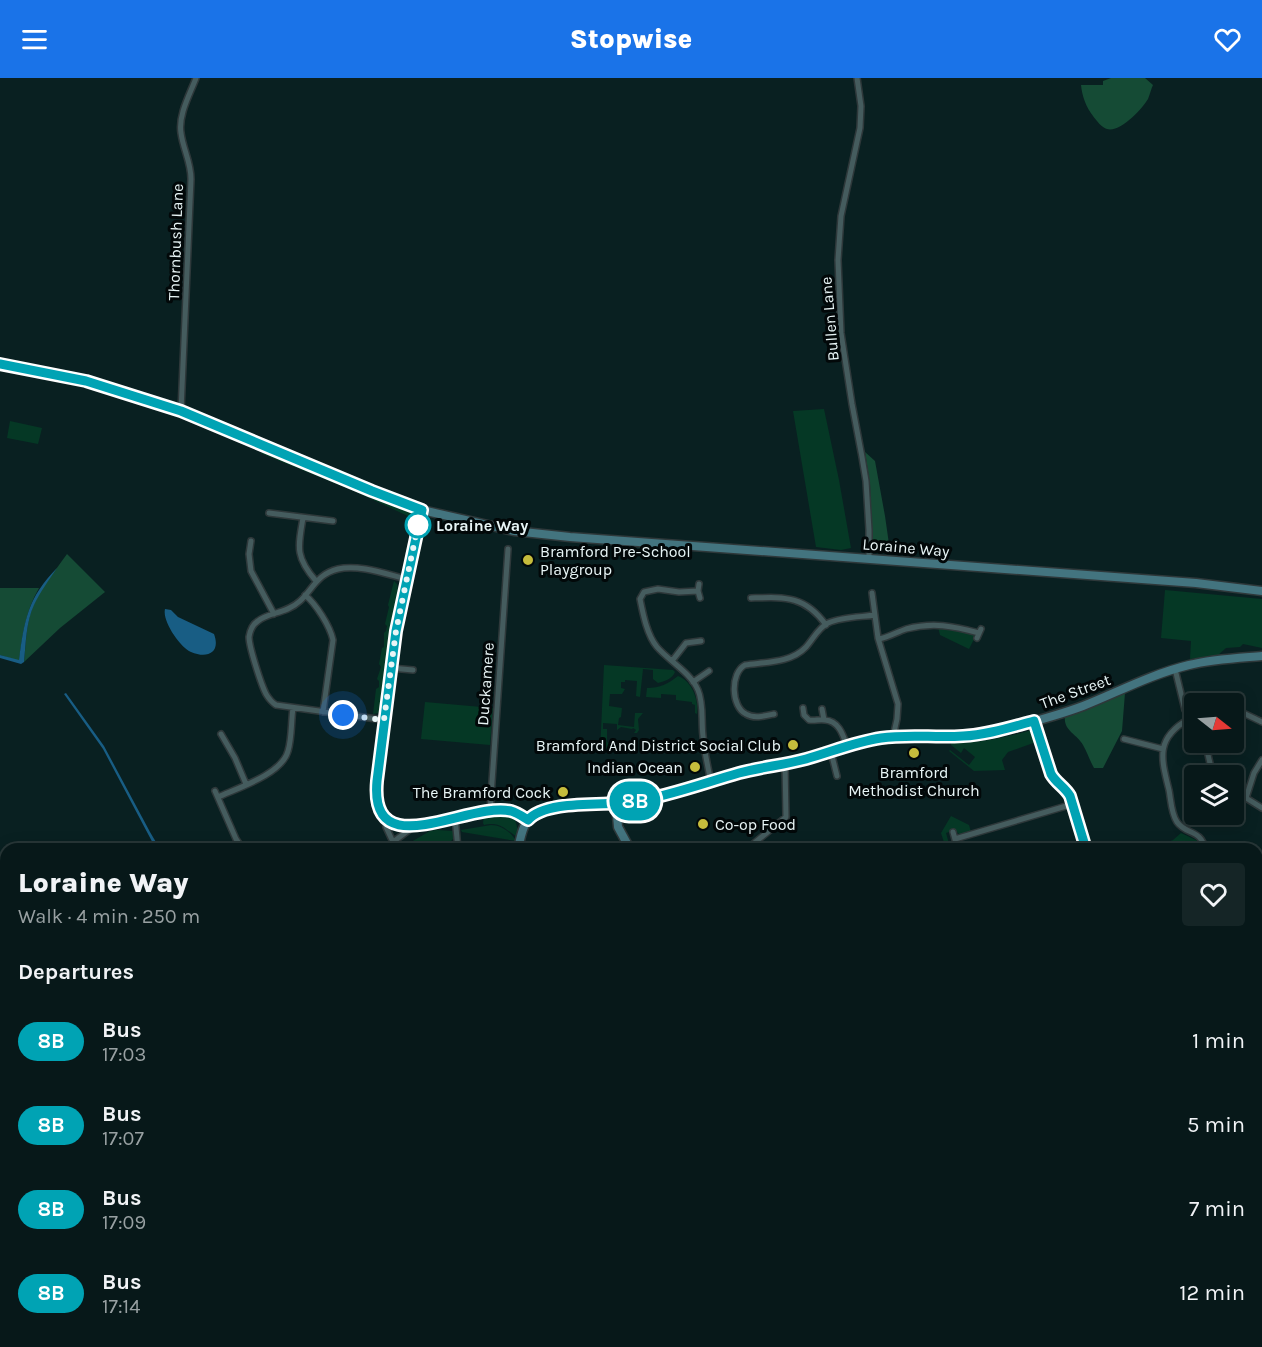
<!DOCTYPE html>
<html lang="en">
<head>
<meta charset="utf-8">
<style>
	:root { --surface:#071819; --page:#152526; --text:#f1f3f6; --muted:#98a0a2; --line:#283738; --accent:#1a73e8 }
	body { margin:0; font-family:Karla,sans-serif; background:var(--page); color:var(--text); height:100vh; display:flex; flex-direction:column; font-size:22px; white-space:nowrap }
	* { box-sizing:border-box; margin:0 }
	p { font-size:20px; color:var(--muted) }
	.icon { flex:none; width:33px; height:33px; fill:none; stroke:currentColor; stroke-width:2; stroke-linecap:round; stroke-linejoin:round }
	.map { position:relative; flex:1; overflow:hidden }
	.panel { position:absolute; left:0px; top:765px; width:1263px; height:504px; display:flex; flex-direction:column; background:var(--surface); border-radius:18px 18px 0 0; box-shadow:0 3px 15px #0003,0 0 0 2px var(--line) }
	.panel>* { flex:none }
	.badge { padding:0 12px; border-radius:20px; font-size:21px; line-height:39px }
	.needle { width:39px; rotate:107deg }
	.tools { position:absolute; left:1184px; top:615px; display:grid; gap:12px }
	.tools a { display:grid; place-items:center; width:60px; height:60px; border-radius:6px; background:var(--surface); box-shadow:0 3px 15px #0003,0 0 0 2px var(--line); font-size:30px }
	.you { position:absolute; width:30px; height:30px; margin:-15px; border:4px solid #fff; border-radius:50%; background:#1a73e8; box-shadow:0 0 0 9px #1a73e833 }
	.map>.badge { position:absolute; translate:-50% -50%; box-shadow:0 0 0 3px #fff }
	h2 { padding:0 18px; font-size:22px; line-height:54px }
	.round { display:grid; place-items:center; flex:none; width:63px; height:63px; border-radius:6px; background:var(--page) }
	.summary { display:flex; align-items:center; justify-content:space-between; height:102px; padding:0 18px }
	h1 { font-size:28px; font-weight:800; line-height:45px }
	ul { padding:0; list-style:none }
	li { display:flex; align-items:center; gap:18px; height:84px; padding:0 18px }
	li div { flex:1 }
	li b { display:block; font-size:22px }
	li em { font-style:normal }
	li .badge { min-width:66px; font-weight:700; text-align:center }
	header { display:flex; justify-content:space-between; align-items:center; height:78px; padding:0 18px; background:var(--accent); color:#fff; font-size:27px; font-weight:800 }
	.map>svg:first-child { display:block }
	.green { fill:#053825 }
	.forest { fill:#154b35 }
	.water { fill:#185d84 }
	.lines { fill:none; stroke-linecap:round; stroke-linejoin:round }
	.street-casing { stroke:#2e383a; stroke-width:8 }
	.secondary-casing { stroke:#2e383a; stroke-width:11 }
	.street { stroke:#455c5e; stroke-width:5 }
	.secondary { stroke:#43747f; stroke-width:8 }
	.rail-casing { stroke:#7c8d8e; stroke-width:4.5 }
	.rail { stroke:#020809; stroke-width:2; stroke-dasharray:7; stroke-linecap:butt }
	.line-casing { stroke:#fff; stroke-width:14 }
	.line { stroke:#00a3b4; stroke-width:9 }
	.walk { stroke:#e8f5f6; stroke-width:6; stroke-dasharray:0 10.8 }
	.stop-dot { fill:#fff; stroke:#00a3b4; stroke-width:3 }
	.poi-dot { fill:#c6bc3c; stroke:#020809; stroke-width:2 }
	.labels { text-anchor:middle; stroke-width:6; stroke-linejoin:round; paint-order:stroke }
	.street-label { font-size:16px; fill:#e8f5f6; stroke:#020809 }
	.stop-label { font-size:16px; font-weight:bold; fill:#e8f5f6; stroke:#020809; text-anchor:start }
	.poi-label { font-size:16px; fill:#e8f5f6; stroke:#020809; text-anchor:end }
</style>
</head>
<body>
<header><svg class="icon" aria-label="menu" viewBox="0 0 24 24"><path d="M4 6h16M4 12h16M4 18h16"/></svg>Stopwise<svg class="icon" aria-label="heart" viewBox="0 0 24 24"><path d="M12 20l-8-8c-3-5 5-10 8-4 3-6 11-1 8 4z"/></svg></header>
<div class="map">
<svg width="1262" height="1269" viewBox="0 0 1262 1269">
	<rect width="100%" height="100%" fill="#092021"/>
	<path class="green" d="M824 331 839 402 851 470 841 472 816 469 793 333Z
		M10 343 42 350 38 366 7 360Z
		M260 375H268L275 377 413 435 416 441 415 450 412 440 410 439 354 413Z
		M394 503 397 506 398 512 390 550 380 631 378 635 373 636 376 611 379 609V603L377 601 381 589 379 586 382 570 384 569V555L386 553 387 548 385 546 389 529 388 527Z
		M1165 512 1262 521V570L1243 566 1240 569 1226 570 1217 578 1190 581 1191 563 1161 560Z
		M938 549H947L974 556 975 559 969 571 940 557Z
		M604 587 673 592 675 594C672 601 665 603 658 605L653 601V592L643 591 640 619 636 618 637 603 625 602V604H621V610L625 611 622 616H610L609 628 622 630 621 639 619 640 618 647 634 649 635 635H643L638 641 639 652 637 655H634L636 652 633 650 632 651 621 649 617 652V646L603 645V651H607V664L612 669 619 670V673L600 674Z
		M678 598C692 603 699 622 697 636L695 635V627L692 626V624L676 622V617L661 616V620L646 619 647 610C660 610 668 606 678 598Z
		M425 624 493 630 490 667 421 661Z
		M1032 652 1036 664 1008 674 1002 682 1005 692 974 693 949 673 950 672 969 687 975 679 964 670 961 675 951 667V665C981 665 1004 660 1032 652Z
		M504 737 515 742 518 752 517 759C504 751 501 743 484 747L483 745 484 738Z
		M951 738 969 747 971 754 960 757 955 752 946 755 950 769 946 771 941 755Z
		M491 747C501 747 511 754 516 763L462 754 461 752Z
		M437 752 453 753V761L451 763V766L432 763 406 770 405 771H399L430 753Z
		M1181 755 1198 763 1200 771H1161V767L1173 762Z
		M1262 787V921L1257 925V788Z
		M1262 930V1018L1259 1017 1262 1021V1025L1257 1030V933Z
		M409 1263H544L542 1269H409Z"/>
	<path class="forest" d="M1111 0H1145L1153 7C1151 11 1150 16 1148 21 1142 31 1120 55 1107 51 1102 50 1096 42 1093 38 1086 29 1082 18 1081 7H1103V3Z
		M865 374 875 383 885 438 890 473 885 472 872 466 870 406Z
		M67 476 105 514 60 550 24 584C26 566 26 545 33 528 41 509 55 493 67 476Z
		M0 510H39C26 532 22 557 19 583L0 577Z
		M1125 615 1122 653 1103 690H1094C1090 683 1087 674 1083 667 1077 656 1063 653 1065 638Z
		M0 1045 6 1050V1174L0 1168Z"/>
	<path class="water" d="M57 490C49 502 40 514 34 527 26 544 26 565 24 584L21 586 0 580V577L19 582C24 543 28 519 57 490Z
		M165 531 171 532 178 539 214 556C221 575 207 581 191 574 180 569 162 543 165 531Z
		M66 615 104 668 150 754 160 771H156L103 671 64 616Z"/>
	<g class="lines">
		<g class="street-casing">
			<path id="street" d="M857 0 861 28 860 50 841 138 838 182 841 255 852 326 862 379 866 403 869 452V480
				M181 333 191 101C191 84 183 71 181 55 178 37 190 16 196 0
				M422 432 396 553 381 671 376 713 378 728 385 741 395 746 406 748 424 747 471 736 498 733 514 734 528 743
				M269 435 333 443
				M303 440C298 469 295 479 316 503
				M251 463 249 476 251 493 274 536
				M699 506 698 513 700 520
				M698 513 679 514 658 511 644 514 640 521C643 536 647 557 657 569 669 583 690 594 698 612 704 626 701 643 703 658 704 673 708 689 711 704
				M872 515 878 560 898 626 897 641 893 659
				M305 517C316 526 330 548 333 562L323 634
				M751 520C784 519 805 517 826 547
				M977 560 981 551
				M879 561C889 559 897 554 906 551 933 544 953 548 979 555
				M672 583 686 565 701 563
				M391 590 413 592
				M1175 591 1185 632 1194 647
				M693 604 709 593
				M803 630 804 637 809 642C815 643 819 641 825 642 839 643 843 657 847 668
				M822 631 824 642
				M1233 634H1241L1262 644
				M774 636C765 638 754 641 746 636 731 629 730 595 745 587 766 584 791 585 806 569 813 561 819 549 828 545 841 539 861 539 875 537
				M1189 641C1155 660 1161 680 1169 712 1171 722 1171 735 1177 744 1186 757 1201 751 1205 771
				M384 642 276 627C271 624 269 621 266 616 261 606 249 569 249 559 250 553 253 546 258 543 269 534 286 536 300 523 313 511 317 496 338 491 358 486 386 496 406 501
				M1034 643 1051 696C1056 706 1067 710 1071 720L1086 771
				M221 656 235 680 246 706
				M1124 661 1163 671
				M1205 664 1213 698
				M831 674 837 698
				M215 713 236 761 240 767 251 769 275 767
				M1233 715 1246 720 1262 730
				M218 719C238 710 282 696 288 673 292 660 291 644 293 630
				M1246 720 1254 695 1262 682
				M490 733 508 471
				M455 739 458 771
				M385 741 386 749 393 764
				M953 754 957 769
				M955 761 1073 726
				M386 771 393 764 413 749
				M747 771 786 739 785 686"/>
		</g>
		<g class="secondary-casing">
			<path id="secondary" d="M0 286 86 303 181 333 372 413 422 432 514 453 570 459 1196 505 1262 513
				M616 726 618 749 630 771
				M518 771C521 758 523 742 536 735 566 721 608 729 640 722 675 716 708 703 742 694 763 689 785 687 805 681 830 674 855 665 881 660 918 655 957 663 995 654 1024 646 1054 639 1083 628 1118 614 1152 596 1189 587 1213 581 1238 580 1262 578
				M222 1263 245 1269
				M72 1269 86 1263
				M549 1269V1263"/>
		</g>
		<use href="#street" class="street"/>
		<use href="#secondary" class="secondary"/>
		<g class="rail-casing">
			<path id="rail" d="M0 1228 6 1226
				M1215 1263 1262 1269"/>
		</g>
		<use href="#rail" class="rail"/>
	</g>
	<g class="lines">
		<g class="line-casing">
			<path id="line" d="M0 286 86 303 181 333 372 413 422 432 396 553 377 703C369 789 468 723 511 733 518 735 523 739 528 742 546 721 606 728 633 724 669 718 704 705 739 695 761 689 784 687 806 681 831 674 855 664 881 660 908 656 936 660 963 658 987 657 1011 649 1034 643L1051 696C1056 705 1065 709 1070 718L1086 771"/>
		</g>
		<use href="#line" class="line"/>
		<path class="walk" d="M343 637 384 642 396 553 418 447"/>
	</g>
	<circle class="stop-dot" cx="418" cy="447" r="12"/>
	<g class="poi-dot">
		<circle cx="528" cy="482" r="6"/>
		<circle cx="793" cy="667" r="6"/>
		<circle cx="914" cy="675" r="6"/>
		<circle cx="695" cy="689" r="6"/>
		<circle cx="563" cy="714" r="6"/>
		<circle cx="703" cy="746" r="6"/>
	</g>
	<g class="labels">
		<g class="street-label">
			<text transform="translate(175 164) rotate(-88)" y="6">Thornbush Lane</text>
			<text transform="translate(829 241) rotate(-95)" y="6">Bullen Lane</text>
			<text transform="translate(906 469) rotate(5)" y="6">Loraine Way</text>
			<text transform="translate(485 606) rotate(-86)" y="6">Duckamere</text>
			<text transform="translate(1075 613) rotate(-20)" y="6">The Street</text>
		</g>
		<g class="stop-label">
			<text x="436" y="453">Loraine Way</text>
		</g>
		<g class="poi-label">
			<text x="540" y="479" text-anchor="start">Bramford Pre-School<tspan x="540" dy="18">Playgroup</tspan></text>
			<text x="781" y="673">Bramford And District Social Club</text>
			<text x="683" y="695">Indian Ocean</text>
			<text x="914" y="700" text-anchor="middle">Bramford<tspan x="914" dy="18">Methodist Church</tspan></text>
			<text x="551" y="720">The Bramford Cock</text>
			<text x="715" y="752" text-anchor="start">Co-op Food</text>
		</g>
	</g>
</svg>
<div class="tools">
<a><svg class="needle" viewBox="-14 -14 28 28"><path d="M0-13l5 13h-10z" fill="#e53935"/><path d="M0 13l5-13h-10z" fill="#98a0a2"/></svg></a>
<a><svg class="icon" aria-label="layers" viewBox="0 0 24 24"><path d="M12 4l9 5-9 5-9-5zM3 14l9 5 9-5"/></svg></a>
</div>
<div class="you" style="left:343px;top:637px"></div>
<b class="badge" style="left:635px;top:723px;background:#00a3b4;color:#fff">8B</b>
<section class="panel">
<div class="summary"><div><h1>Loraine Way</h1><p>Walk · 4 min · 250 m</p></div><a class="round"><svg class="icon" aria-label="heart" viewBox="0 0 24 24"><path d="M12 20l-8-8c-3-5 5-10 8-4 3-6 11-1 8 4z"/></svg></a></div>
<h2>Departures</h2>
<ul>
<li><span class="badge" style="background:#00a3b4;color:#fff">8B</span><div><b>Bus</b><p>17:03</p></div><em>1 min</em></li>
<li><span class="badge" style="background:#00a3b4;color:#fff">8B</span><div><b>Bus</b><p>17:07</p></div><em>5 min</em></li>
<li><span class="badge" style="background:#00a3b4;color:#fff">8B</span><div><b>Bus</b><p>17:09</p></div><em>7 min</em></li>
<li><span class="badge" style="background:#00a3b4;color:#fff">8B</span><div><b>Bus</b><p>17:14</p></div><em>12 min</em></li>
</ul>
</section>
</div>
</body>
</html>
